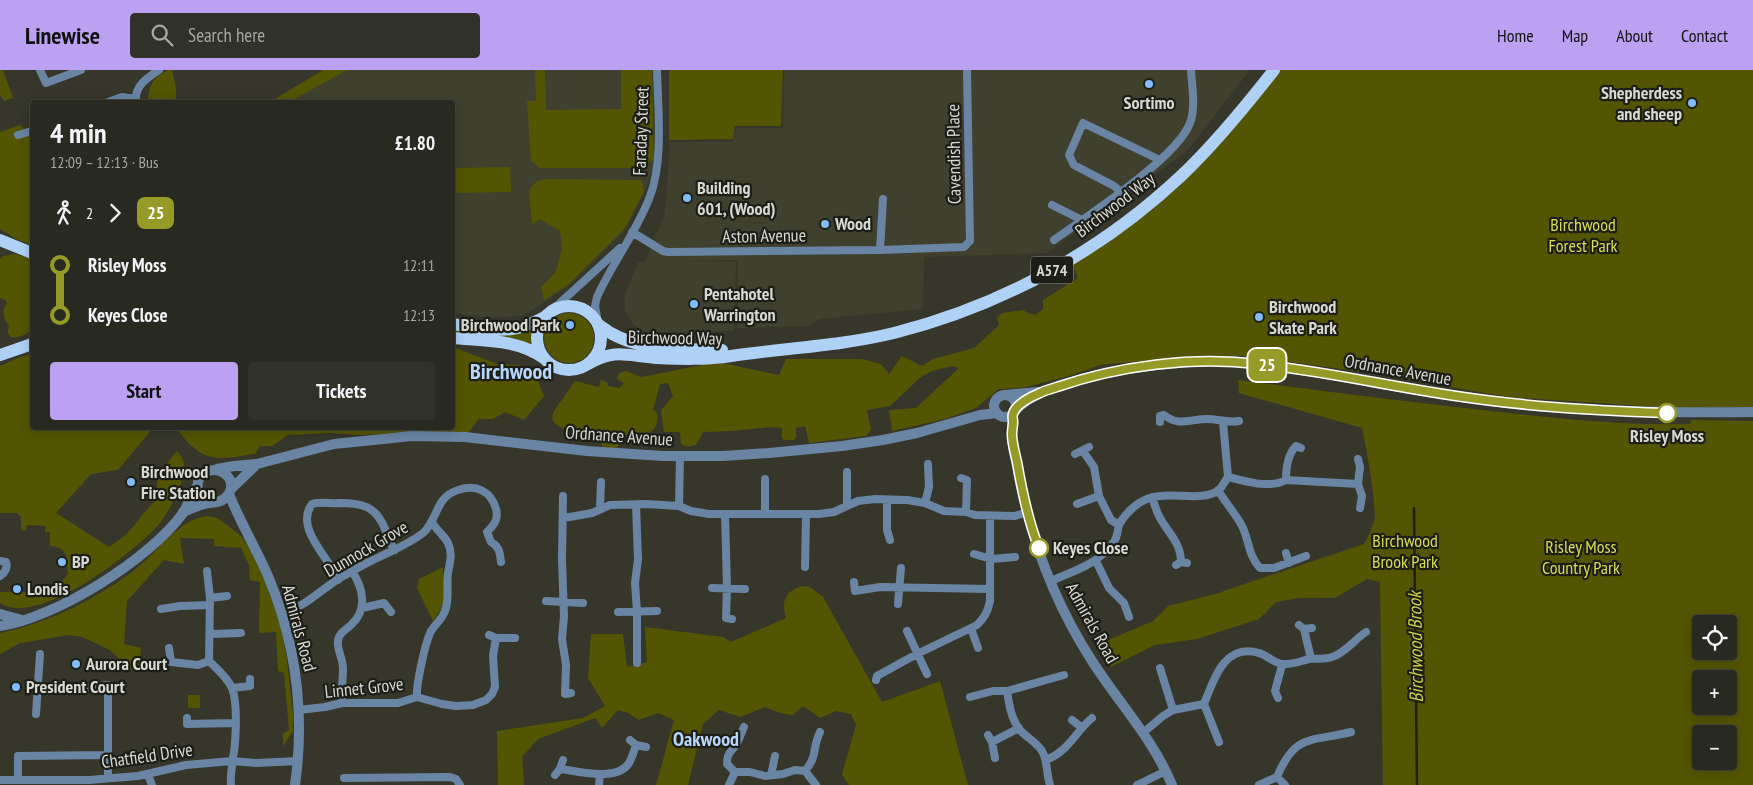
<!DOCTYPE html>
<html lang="en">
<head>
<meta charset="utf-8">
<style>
	:root { --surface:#282920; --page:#303129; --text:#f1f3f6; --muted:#a5a6a5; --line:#44453e; --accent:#bca0f2 }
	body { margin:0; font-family:"PT Sans Narrow",sans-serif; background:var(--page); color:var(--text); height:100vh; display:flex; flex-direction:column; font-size:19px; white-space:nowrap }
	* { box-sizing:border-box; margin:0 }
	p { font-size:16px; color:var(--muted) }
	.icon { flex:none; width:28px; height:28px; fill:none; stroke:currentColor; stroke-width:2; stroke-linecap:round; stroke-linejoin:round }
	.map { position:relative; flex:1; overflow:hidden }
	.panel { position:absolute; left:30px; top:30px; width:425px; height:330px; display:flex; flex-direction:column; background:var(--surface); border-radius:5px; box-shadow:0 2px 12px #0003,0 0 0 1px var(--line) }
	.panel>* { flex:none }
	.badge { padding:0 10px; border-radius:8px; font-size:18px; line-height:32px }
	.fabs { position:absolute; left:1692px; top:545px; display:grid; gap:10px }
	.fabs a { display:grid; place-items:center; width:45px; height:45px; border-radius:5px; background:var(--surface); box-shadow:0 2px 12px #0003,0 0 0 1px var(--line); font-size:25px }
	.map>.badge { position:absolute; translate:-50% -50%; box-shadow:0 0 0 2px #fff }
	.legs { display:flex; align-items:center; gap:8px; height:55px; padding:0 20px; font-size:16px }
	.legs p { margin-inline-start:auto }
	.head { display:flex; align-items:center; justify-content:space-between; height:85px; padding:0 20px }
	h1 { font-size:28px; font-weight:600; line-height:38px }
	.primary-button { display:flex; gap:10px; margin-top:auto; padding:10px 20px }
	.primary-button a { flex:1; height:58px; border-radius:5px; background:var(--accent); color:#111; font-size:20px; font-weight:600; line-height:58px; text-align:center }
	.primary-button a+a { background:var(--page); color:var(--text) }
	ul { padding:0 20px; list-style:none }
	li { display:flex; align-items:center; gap:18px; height:50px; font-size:19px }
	li i { display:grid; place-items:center; width:8px; height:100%; margin:0 6px; background:currentColor }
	li i::after { content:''; width:12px; height:12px; margin:-6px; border:4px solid; border-radius:50%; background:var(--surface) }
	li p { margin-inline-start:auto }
	li:first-child i { background:linear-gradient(#0000 50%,currentColor 0) }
	li:last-child i { background:linear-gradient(currentColor 50%,#0000 0) }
	header { display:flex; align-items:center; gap:30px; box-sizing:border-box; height:70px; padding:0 25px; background:var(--accent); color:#111 }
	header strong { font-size:24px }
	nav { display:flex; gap:28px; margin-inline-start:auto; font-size:18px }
	.search { width:350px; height:45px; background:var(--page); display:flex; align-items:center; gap:12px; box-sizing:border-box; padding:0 18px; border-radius:5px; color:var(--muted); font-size:19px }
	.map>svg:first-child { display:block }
	.built { fill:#3f402d }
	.green { fill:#545502; fill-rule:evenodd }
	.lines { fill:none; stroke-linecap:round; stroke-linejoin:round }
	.stream { stroke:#202102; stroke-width:2.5 }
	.minor { stroke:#6985a3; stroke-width:8 }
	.tertiary { stroke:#6985a3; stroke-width:10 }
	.primary { stroke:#afd1f6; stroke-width:12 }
	.line-1-casing { stroke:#fff; stroke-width:11 }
	.line-1 { stroke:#969a27; stroke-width:8 }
	.poi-dot { fill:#82bcfa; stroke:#1d1e18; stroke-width:2 }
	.stop-1-dot { fill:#fff; stroke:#969a27; stroke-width:2.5 }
	.labels { text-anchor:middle; stroke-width:4.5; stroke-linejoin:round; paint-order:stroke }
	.shield { fill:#1d1e18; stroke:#a0a19a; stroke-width:1 }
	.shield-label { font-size:16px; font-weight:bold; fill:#d8d9d1 }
	.poi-label { font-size:18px; font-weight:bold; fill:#d8d9d1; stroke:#1d1e18; text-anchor:start }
	.street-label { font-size:18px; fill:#d8d9d1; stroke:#1d1e18 }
	.park-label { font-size:18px; fill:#d9dc56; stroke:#1d1e18 }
	.stop-label { font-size:18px; font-weight:bold; fill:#d8d9d1; stroke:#1d1e18 }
	.water-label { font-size:19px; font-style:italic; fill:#cccf47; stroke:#1d1e18 }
	.quarter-label { font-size:20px; font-weight:bold; fill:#b7d7fa; stroke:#1d1e18 }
	.district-label { font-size:22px; font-weight:bold; fill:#b7d7fa; stroke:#1d1e18 }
</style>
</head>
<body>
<header>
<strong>Linewise</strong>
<div class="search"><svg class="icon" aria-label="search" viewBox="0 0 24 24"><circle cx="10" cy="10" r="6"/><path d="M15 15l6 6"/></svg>Search here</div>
<nav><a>Home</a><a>Map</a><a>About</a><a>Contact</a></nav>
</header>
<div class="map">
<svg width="1753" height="715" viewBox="0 0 1753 715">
	<rect width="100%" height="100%" fill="#36372a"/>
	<path class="built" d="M327 0H654L656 90 645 121 626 159 569 216 524 245 491 248 453 243 452 32H277Z
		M784 0H1250L1187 81 1047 183 924 187 923 239 819 249 809 256 738 258V190L676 191 736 192 734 261 650 265 633 254 625 241V225L638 192H645L665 143 670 72H733L736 58H783Z"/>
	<path class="green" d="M0 0H3L13 28 4 31 0 25Z
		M168 0H172L176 18V32H148C149 15 152 8 168 0Z
		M323 0H347L289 32H270Z
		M535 0H545L546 40 621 39V0H652L654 90 636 98H540L531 91 527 31H536Z
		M669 0H783L781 56H735L733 69 669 70Z
		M1276 0H1753V337L1672 338 1508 327 1363 302 1268 289 1239 286H1195L1100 295 1069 306 1022 318 999 319 976 338 945 349 892 361 889 340 916 338 959 298 952 296 932 301 921 307 890 336 867 340 871 360 866 366 809 373 805 356 796 358V367L794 370H784L782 368V358L771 357 731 361 703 362 696 375C691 377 686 377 681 374L680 362H664L661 340 673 326 668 313 660 314 653 340 657 343C660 369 638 365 619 364L620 373 616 379 603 377 599 370V362C586 361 544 363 554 341L575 311 599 317 601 310 608 313V316L619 318 624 313 617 309V307L620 303 626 301 642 307 717 292 779 305 786 289H862L881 294 889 304 902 286 922 296 933 289 974 278 999 255 997 248 1002 243 1024 240 1027 243 1036 245 1043 239V230L1078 208 1072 193 1177 114Z
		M20 55 30 65 32 71V175L16 169 0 159V62Z
		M510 97 511 122 453 123V98Z
		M546 109 641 110 644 121 625 158 569 214 544 230 541 217 556 202 562 178 560 161 540 149 532 155 529 120 537 111Z
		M15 184 32 189V260C25 266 3 275 9 256L5 250 3 241 7 233 6 230 0 228V189L3 186Z
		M544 268a25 25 0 1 1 50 0a25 25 0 1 1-50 0Z
		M453 258 532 259 531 274 453 263Z
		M453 277 497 294 519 295 537 308 544 326 524 350 505 342 493 349H479L468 363 425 362 360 365 331 363 288 365 272 376H260L255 384C239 386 216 392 201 383 192 378 182 366 176 358H452Z
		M32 284V358H153L118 400 91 404 56 443 109 477 126 465 156 429 158 404 177 381C179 383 182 387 183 390 186 398 183 409 180 416 175 429 168 442 160 453 135 482 38 558 0 533V522H37L60 514 68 504C66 489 69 477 50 476V462H45V456L27 455 26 461 21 460V447L17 443H0V296L20 287Z
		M1238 310C1325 321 1413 333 1501 342 1564 349 1627 356 1690 354L1691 350 1753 351V715H1383L1380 512 1367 509 1335 528H1300L1276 532 1259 549 1197 569 1155 575 1111 597 1097 575 1153 551 1168 536 1215 524 1364 474C1368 467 1375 454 1375 445 1373 416 1368 387 1362 358L1239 323ZM1701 554H1729V581H1701ZM1701 609H1729V636H1701ZM1701 664H1729V691H1701Z
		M207 446 218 448 242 467 252 482 265 512 281 557 287 590 293 644V661L283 676V664L289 660 284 603 278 601 276 562 259 563 260 512 250 510 249 495 241 478 214 476V469L180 468 184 494 164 490 127 531 124 574 141 578 139 601 131 600 110 580 82 567 69 565 20 573 0 584V563C47 553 93 531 132 502 157 484 175 451 207 446Z
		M443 497C444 519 449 532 433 551L417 518 419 509Z
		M802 516 810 517 823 527 882 632 940 611 968 715H849L842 704 856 655 851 644 836 641 820 648 803 636 793 645 780 643 765 637 740 647 719 640 703 654 688 715H656L674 650 658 643 639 650 628 643 618 640 602 658 595 648 538 669 522 687 524 715H498L497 661 583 648 605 636 588 608 591 564H623L627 597 647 592 645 557 723 567 731 572 786 548C781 530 785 522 802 516Z
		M188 625H200V638H188Z"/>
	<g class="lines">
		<path class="stream" d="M1414 438 1417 715"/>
		<path class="minor" d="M40 0 46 13 81 0
			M108 32 122 27 136 29
			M136 32C134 16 147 8 159 0
			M18 65 32 61
			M1121 122 1114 116 1074 95 1069 85 1083 53 1160 90
			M1052 135 1082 150
			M632 162 663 181 668 182 880 180 883 129
			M1054 170C1086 147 1177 88 1190 53 1196 37 1192 17 1191 0
			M880 180 964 177 970 171 967 0
			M549 243 620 178
			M598 253 595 236 597 227C612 194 635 164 649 129 664 93 658 39 657 0
			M1160 352V346L1164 345C1179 357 1190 349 1207 349 1218 349 1227 353 1239 351
			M1223 352 1228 407
			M1083 381 1094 397 1099 426 1111 450 1119 455
			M1075 384 1089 377
			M1358 389 1360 397 1358 414 1362 426 1360 438
			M961 408 967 410 966 442
			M765 409V443
			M1286 410C1286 399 1287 385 1296 376L1301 378
			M1218 420C1225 432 1234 442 1241 454 1249 468 1248 486 1260 498H1274L1306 486
			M563 426 562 490 564 546 562 569 566 595 565 624 571 623
			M1152 427C1154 433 1156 440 1159 446 1167 462 1181 472 1181 492
			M887 431V460L890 470
			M925 433 929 417 928 394
			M1077 434 1099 426
			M636 435 638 489 635 513 637 542V593
			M847 435V402
			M679 436 680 386
			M600 438 601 412
			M725 444 727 518 726 548 732 549
			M564 448 592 443 610 435 647 434 679 436 691 441 709 444H819L834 442 858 431 875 429 907 430 925 433 944 441 966 442 975 445 1015 446 1027 442
			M1286 483 1289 493
			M974 484 991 489 1015 487
			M0 491 6 492C8 497 5 503 0 506
			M1096 491 1109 518 1124 533 1129 547
			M1176 495 1181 492 1187 493
			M805 497 806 445
			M207 501 210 528 209 591C217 599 227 607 232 618 238 633 236 672 233 688 232 697 230 705 231 715
			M338 510C329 487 294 458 312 434 321 431 331 434 340 433 362 433 376 436 385 459 388 467 389 473 395 480
			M1051 511C1074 501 1098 494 1113 473 1118 467 1117 462 1119 455 1124 445 1136 433 1147 429 1168 420 1202 433 1219 420 1222 417 1225 411 1228 407 1246 411 1269 419 1286 410L1358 414
			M854 512 855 521 880 517 989 519
			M712 518 745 519
			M210 528 227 526
			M546 531 583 533
			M898 534 901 498
			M362 538 384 533 391 542
			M161 539 180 536 210 535
			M618 542 657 541
			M282 544C306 536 319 521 340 508 351 502 362 495 373 490 390 481 408 475 423 463 438 450 435 427 458 420 476 414 491 421 496 439 499 449 494 455 487 462L491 472C499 476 500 483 501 492
			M1299 555 1304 559 1312 558
			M971 558 978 578
			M1304 559 1311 589
			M907 561 927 604
			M210 564 241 563
			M489 565 496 568H515
			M169 578 171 592 198 595 209 591
			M1160 598 1173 640
			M876 610 877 606 917 584 977 555C984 548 988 542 990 531V446
			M232 618 250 616V609
			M37 619H75L108 615V708
			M1007 621C1009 634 1011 648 1019 659 1026 667 1036 672 1042 681 1048 691 1046 703 1050 715
			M417 627C416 614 425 575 430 563 434 555 442 550 445 541 450 528 446 516 448 503 450 492 453 484 448 473 444 465 436 460 432 452
			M970 627 993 621H1007L1064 605
			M1278 628 1275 621 1282 595
			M342 633C341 621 343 610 343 598 343 589 337 580 338 572 338 563 346 560 352 554 368 539 363 518 352 501
			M1204 634 1219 672
			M299 640 325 637 342 633H398L417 627 442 634 456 636 473 635 486 630 492 624 495 617 493 586 496 568
			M36 644 40 584
			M187 648V654L235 653
			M1072 650 1081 657
			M1144 662 1163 646 1173 640 1204 634C1214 609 1224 573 1259 583 1267 585 1275 594 1283 594 1292 595 1301 591 1309 589 1317 588 1324 590 1332 587 1345 583 1355 569 1366 562
			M988 665 992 672 995 688
			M630 670 636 675 646 677
			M992 672 1019 658
			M1046 690C1070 680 1074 663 1092 648
			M560 699C578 701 617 712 629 693 632 688 634 681 636 675
			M805 701C818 686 812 678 820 662
			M735 702H750L765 706 783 704 795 700 805 701 816 715
			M148 705 152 715
			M555 705 560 699 563 690
			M771 705 775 686
			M1277 707 1285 715
			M344 708 450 707 456 709 460 715
			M18 709V686L108 685
			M0 710H89L138 706 186 695 232 691 257 693 297 691
			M599 715 600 704
			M729 715 735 702 727 694C727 684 729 684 735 676 739 671 741 663 744 657
			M1137 715 1166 701
			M1259 715 1277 707C1295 663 1311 672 1351 662"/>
		<path class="tertiary" d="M1006 325 1037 322
			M994 336a11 11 0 1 1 22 0a11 11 0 1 1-22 0Z
			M1015 341C1034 321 1060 315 1086 308 1128 297 1173 292 1216 291 1259 291 1302 300 1344 307 1404 318 1465 329 1527 335 1602 342 1677 343 1753 342
			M1013 343C1013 350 1012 356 1012 362 1011 373 1015 385 1017 396 1029 464 1054 532 1092 591 1119 633 1153 669 1172 715
			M217 399 234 396 257 394 334 374 412 366 465 367 587 381 663 386H723L769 383 842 376 883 370 917 363 980 345 997 343
			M231 419 257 394
			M229 424C240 452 256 478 268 506 296 573 305 644 295 715
			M183 442C191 439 200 434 209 433 215 432 219 433 224 429 241 416 225 393 205 402 193 412 196 426 210 433
			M0 544 22 550
			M0 556C56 548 150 489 183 443 188 435 192 424 197 416"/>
		<path class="primary" d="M0 170 32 183
			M537 268a32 32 0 1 1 64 0a32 32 0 1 1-64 0Z
			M452 254C471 256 493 262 512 259 524 258 534 252 545 247
			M599 255C633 283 680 278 722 280
			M452 268C484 271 518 269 545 289
			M0 285 32 274
			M588 294C616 278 627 286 656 288 680 289 706 290 731 286 785 278 840 276 894 263 1001 236 1100 182 1181 106 1215 74 1245 37 1274 0"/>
	</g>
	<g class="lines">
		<g class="line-1-casing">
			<path id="line-1" d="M1039 478C1028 451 1022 421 1017 392 1015 383 1012 373 1012 364 1012 360 1013 356 1013 352 1013 349 1012 346 1013 344 1016 331 1045 320 1057 317 1118 296 1193 286 1257 294 1334 302 1409 321 1485 330 1546 338 1606 341 1667 343"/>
		</g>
		<use href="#line-1" class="line-1"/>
	</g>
	<g class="poi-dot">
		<circle cx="1149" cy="14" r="5"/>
		<circle cx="1692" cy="33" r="5"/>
		<circle cx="687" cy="128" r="5"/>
		<circle cx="825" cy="154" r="5"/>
		<circle cx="694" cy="234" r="5"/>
		<circle cx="1259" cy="247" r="5"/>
		<circle cx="570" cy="255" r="5"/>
		<circle cx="131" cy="412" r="5"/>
		<circle cx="62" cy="492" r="5"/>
		<circle cx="17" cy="519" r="5"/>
		<circle cx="76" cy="594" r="5"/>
		<circle cx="16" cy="617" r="5"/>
	</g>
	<g class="stop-1-dot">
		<circle cx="1667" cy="343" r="9"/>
		<circle cx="1039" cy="478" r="9"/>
	</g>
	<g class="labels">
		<rect class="shield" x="1031" y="186.5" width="42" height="27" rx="4"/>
		<g class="shield-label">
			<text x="1052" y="206">A574</text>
		</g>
		<g class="poi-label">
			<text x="1682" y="29" text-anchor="end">Shepherdess<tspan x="1682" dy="21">and sheep</tspan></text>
			<text x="1149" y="39" text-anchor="middle">Sortimo</text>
			<text x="697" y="124">Building<tspan x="697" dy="21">601, (Wood)</tspan></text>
			<text x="835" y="160">Wood</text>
			<text x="704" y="230">Pentahotel<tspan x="704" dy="21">Warrington</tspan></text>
			<text x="1269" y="243">Birchwood<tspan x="1269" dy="21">Skate Park</tspan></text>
			<text x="560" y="261" text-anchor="end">Birchwood Park</text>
			<text x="141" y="408">Birchwood<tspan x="141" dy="21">Fire Station</tspan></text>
			<text x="72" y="498">BP</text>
			<text x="27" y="525">Londis</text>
			<text x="86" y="600">Aurora Court</text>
			<text x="26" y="623">President Court</text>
		</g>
		<g class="street-label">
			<text transform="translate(641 61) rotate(-88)" y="6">Faraday Street</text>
			<text transform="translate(954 84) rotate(-91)" y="6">Cavendish Place</text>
			<text transform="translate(1115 135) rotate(-37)" y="6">Birchwood Way</text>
			<text transform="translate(764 166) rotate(-1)" y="6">Aston Avenue</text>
			<text transform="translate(675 268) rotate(1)" y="6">Birchwood Way</text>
			<text transform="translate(1398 300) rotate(10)" y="6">Ordnance Avenue</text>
			<text transform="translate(619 366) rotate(4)" y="6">Ordnance Avenue</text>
			<text transform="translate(366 479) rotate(-30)" y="6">Dunnock Grove</text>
			<text transform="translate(1092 553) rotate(61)" y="6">Admirals Road</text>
			<text transform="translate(299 558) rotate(75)" y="6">Admirals Road</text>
			<text transform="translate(364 618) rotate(-6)" y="6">Linnet Grove</text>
			<text transform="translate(147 686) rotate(-8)" y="6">Chatfield Drive</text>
		</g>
		<g class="park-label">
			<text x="1583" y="161">Birchwood<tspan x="1583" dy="21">Forest Park</tspan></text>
			<text x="1405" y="477">Birchwood<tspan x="1405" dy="21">Brook Park</tspan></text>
			<text x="1581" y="483">Risley Moss<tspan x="1581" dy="21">Country Park</tspan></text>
		</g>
		<g class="stop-label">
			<text x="1667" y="372">Risley Moss</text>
			<text x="1053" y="484" text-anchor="start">Keyes Close</text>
		</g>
		<g class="water-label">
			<text transform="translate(1415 577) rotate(-91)" y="7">Birchwood Brook</text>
		</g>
		<g class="quarter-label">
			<text x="706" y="676">Oakwood</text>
		</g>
		<g class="district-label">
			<text x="511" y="309">Birchwood</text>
		</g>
	</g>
</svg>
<div class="fabs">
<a><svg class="icon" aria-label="locate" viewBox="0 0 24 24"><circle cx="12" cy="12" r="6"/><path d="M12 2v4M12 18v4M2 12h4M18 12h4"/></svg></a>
<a>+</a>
<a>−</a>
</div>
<b class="badge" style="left:1267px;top:295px;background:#969a27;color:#fff">25</b>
<section class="panel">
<div class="head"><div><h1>4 min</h1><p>12:09 – 12:13 · Bus</p></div><b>£1.80</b></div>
<div class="legs"><svg class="icon" aria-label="walk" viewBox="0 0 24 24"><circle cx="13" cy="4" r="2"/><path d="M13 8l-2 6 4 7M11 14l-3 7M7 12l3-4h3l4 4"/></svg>2<svg class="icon" aria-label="forward" viewBox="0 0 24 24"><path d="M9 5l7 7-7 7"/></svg><b class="badge" style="background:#969a27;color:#fff">25</b></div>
<ul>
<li><i style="color:#969a27"></i><b>Risley Moss</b><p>12:11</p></li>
<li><i style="color:#969a27"></i><b>Keyes Close</b><p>12:13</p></li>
</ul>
<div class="primary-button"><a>Start</a><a>Tickets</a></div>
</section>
</div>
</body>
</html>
